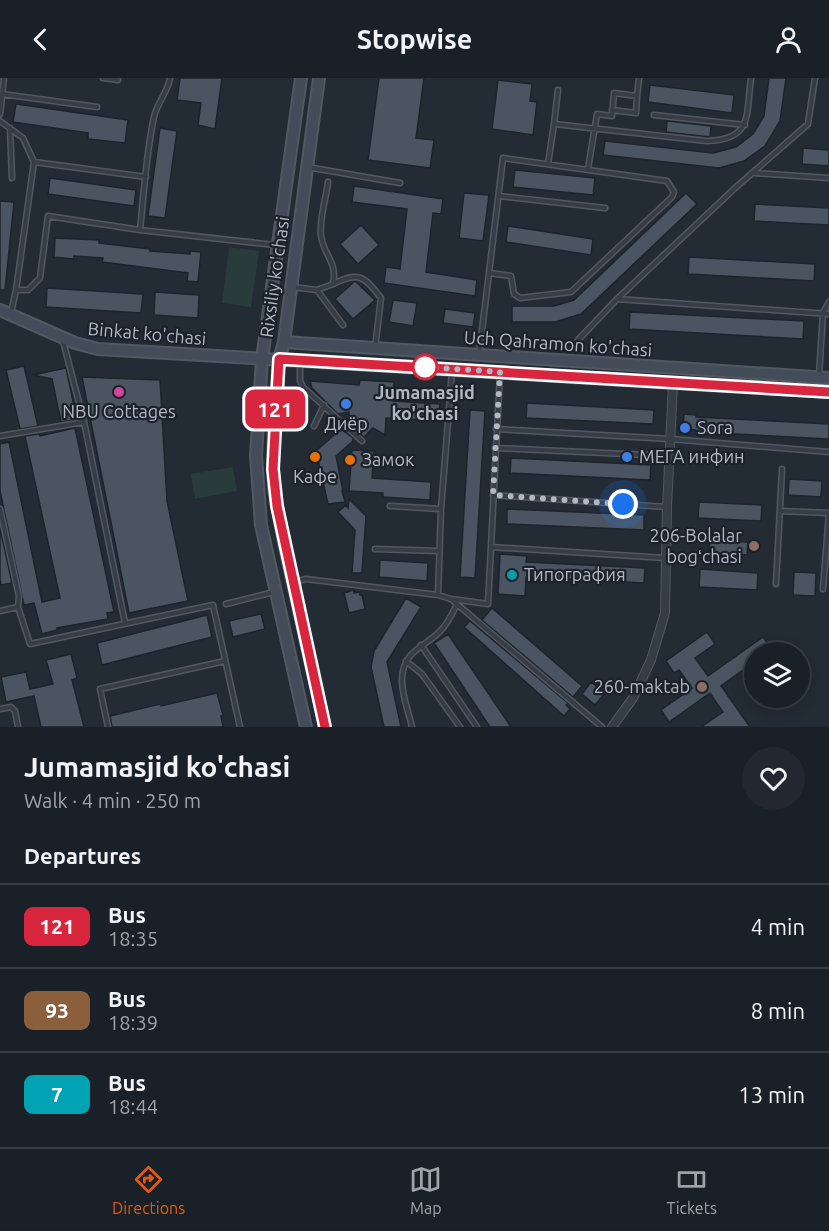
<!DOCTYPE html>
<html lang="en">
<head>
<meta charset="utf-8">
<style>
	:root { --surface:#1a2028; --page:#232830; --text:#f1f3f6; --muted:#9fa3a8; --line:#383e45; --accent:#ea580c }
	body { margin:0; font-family:Ubuntu,sans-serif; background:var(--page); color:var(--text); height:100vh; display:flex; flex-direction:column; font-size:22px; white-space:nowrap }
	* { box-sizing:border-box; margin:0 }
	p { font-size:20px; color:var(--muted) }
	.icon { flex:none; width:33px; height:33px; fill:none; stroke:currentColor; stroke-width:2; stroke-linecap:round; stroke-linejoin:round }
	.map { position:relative; height:649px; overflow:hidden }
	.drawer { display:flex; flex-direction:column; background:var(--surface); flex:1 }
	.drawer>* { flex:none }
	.badge { padding:0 12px; border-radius:9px; font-size:21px; line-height:39px }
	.tools { position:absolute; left:744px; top:564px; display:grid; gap:12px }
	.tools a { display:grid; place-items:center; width:66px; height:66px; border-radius:50%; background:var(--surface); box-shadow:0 3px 15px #0003,0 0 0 2px var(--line); font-size:30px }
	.you { position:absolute; width:30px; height:30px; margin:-15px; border:4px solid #fff; border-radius:50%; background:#1a73e8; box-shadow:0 0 0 9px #1a73e833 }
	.map>.badge { position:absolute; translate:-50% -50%; box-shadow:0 0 0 3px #fff }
	h2 { padding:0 24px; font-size:22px; line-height:54px }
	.round { display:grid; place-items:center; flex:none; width:63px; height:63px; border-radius:32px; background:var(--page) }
	.summary { display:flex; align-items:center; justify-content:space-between; height:102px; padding:0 24px }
	h1 { font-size:28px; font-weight:700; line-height:45px }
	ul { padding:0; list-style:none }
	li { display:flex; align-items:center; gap:18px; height:84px; padding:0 24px; border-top:2px solid var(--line) }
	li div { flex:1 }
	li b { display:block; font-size:22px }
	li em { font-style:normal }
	li .badge { min-width:66px; font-weight:700; text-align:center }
	header { display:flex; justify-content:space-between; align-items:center; height:78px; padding:0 24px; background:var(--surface); font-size:27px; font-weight:700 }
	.dock { display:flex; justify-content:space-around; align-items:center; height:84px; border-top:2px solid var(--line); background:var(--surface); font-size:16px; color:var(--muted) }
	.dock a { display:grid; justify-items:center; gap:3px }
	.dock .current { color:var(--accent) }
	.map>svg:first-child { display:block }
	.green { fill:#293b3b }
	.building { fill:#4b5561; stroke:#1d242d; stroke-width:1.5 }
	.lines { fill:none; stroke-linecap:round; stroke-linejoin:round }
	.lane-casing { stroke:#515861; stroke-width:7 }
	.street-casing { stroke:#515861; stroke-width:10 }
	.secondary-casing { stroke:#515861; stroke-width:14 }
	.lane { stroke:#363d46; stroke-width:4 }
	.street { stroke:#363d46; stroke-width:8 }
	.secondary { stroke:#444c59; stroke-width:10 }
	.line-casing { stroke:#fff; stroke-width:14 }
	.line { stroke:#d7263d; stroke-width:9 }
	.walk { stroke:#b1b8c3; stroke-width:6; stroke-dasharray:0 10.8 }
	.stop-dot { fill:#fff; stroke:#d7263d; stroke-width:3 }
	.hotel-dot { fill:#d1479c; stroke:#1b222b; stroke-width:2 }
	.shop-dot { fill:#3f7fe0; stroke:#1b222b; stroke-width:2 }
	.food-dot { fill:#e8710a; stroke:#1b222b; stroke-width:2 }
	.education-dot { fill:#8d6e63; stroke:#1b222b; stroke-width:2 }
	.culture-dot { fill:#0f9aa8; stroke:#1b222b; stroke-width:2 }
	.labels { text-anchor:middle; stroke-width:4.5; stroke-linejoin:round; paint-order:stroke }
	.street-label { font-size:18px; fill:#b1b8c3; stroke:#1b222b }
	.stop-label { font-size:18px; font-weight:bold; fill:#b1b8c3; stroke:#1b222b }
	.poi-label { font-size:18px; fill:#b1b8c3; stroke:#1b222b; text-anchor:start }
</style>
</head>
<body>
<header><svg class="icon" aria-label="back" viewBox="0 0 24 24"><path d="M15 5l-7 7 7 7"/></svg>Stopwise<svg class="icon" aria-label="person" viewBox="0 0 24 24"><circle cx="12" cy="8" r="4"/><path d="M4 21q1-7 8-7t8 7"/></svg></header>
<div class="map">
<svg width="829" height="649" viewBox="0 0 829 649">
	<rect width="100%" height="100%" fill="#232b35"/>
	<path class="green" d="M229 169 259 173 251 229 222 225Z
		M233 389 237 413 195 421 191 396Z"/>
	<path class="building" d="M180 0H222L215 51 198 47 201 25 177 22Z
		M379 0H424L416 60 434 62 430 90 368 82Z
		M769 0H786L780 43 765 68 744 83 719 90 603 77 605 63 713 75 736 69 753 56 764 38Z
		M498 2 532 6 530 23 537 24 533 57 492 51Z
		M650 7 734 17 732 35 648 24Z
		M16 26 128 42 125 65 88 61V55L13 44Z
		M667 43 711 48 710 59 666 54Z
		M160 50 177 53 165 140 148 138Z
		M803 70 829 72V88L802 86Z
		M515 92 595 100 593 117 513 109Z
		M50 100 136 112 134 128 48 116Z
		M354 108 443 121 441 136 433 135 426 194 477 202 475 218 384 205 386 189 400 191 407 131 352 124Z
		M464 115 489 117 483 163 459 160Z
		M686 115 697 126 581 236 555 244H512V228H554L574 222Z
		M0 123 14 124 5 212H0Z
		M755 126 829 130V147L754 143Z
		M361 147 379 167 358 186 340 166Z
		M508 148 593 161 591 177 506 164Z
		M55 160 99 162V165L150 171V173L190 176V173L201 174 198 204 187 203 188 195 102 184 103 180 74 178V181L54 179Z
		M689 179 815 186 814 203 688 196Z
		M355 203 375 222 353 241 335 221Z
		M47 210 143 216 141 235 46 229Z
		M155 214 199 217 198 240 154 237Z
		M393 222 417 225 413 248 389 244Z
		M445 231 475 235 473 249 443 245Z
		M630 234 804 243 803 261 629 251Z
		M24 288 38 348 20 351 6 292Z
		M66 290 76 337 73 338 74 342 61 344 52 301 33 297Z
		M82 299 160 302 167 423 188 523 129 535Z
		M360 302 394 304 393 323 440 326 438 343 386 340 385 357 373 350 364 359 349 346V334L338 336 312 310 310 303 359 307Z
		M527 325 654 332 653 346 526 340Z
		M470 332 485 333 475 500 460 499Z
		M684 336 696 337V339L829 346V361L696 354V352L683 351Z
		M75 350 114 534 107 535 108 541 57 550V552L42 556 34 525 24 527 0 413V366L9 364 42 524 60 520 25 358 39 356 40 358Z
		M341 351 353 360V363L336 378 343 413H342L345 424 328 426 316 373Z
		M352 372 374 373 372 400 431 404 430 422 383 419V415L349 413Z
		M511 380 651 387 650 402 510 395Z
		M789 401 822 403 821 419 788 417Z
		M349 421 366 438 362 495H352L355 452 338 434 346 427 348 430Z
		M699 424 762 427 761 443 698 440Z
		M507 431 644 437V452L507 446Z
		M0 450 12 505 1 507 0 501Z
		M710 463 748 464 747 477 709 475Z
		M500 476 527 478 526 484 645 490 644 505 526 499 525 518 498 516Z
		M380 482 428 485 427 503 379 499Z
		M700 491 758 495 757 512 699 509Z
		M794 494 816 495 815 518 793 517Z
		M354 512V515L359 514 360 517H362L365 531 349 535 344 515Z
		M406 520 421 529 387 584 401 649H384L371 589 374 573Z
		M492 530 582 608 573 619 482 542Z
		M261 536 265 551 233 559 229 543Z
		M207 537 212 559 102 587 97 565Z
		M470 543 568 625 566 627 570 631 564 638 464 549Z
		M707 554 715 566 695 580 708 598 763 559 774 574H754V584L721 608 750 649H701L723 634 710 615 669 644 661 632 692 610 679 592 674 595 666 583Z
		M448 556 511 649H490L434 565Z
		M71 576 77 600 72 602 84 649H41L34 618 6 624 1 599 26 594 30 611 53 606 46 582Z
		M591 604 605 615 595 627 582 616Z
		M217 615 223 637 221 638 223 649H112L110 638 160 626 161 628Z"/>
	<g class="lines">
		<g class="lane-casing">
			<path id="lane" d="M103 0 118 2
				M2 16 97 29
				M612 32 636 35 637 18
				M0 36 4 0
				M654 37 745 47
				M0 43 23 60 34 84 146 99
				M554 46 558 12
				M10 50 12 100
				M548 86 554 46 707 63C753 62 746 37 751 0
				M307 89 400 105
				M588 91 597 36 612 38 614 15 637 18 639 0
				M754 95 829 100
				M499 118 605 130
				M140 152C144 114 146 76 154 39 157 25 168 14 170 0
				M333 206C359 193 364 198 381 220L375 270
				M292 209 317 212 333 206C338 184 323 177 321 157 319 141 326 121 328 104
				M16 212 34 84
				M317 212 343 247
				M617 221 829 236
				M11 235 16 212H28L40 200 48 138 140 152 275 167
				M578 262 617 221 734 111 808 46 815 0
				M63 263 84 344 125 545
				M479 277C487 211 495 146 503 80L667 103 674 114 672 119 571 214 520 220 514 216 511 198 489 195
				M300 285V303L303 309 362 363
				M819 297 823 235 829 224
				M314 348 324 327
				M496 351 670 361 829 374
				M0 358 84 344
				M495 370 668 378
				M493 417 666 429
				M390 428 441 431
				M0 431 19 518 18 529
				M780 433 829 435
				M491 469 665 480
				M375 471 439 473
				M294 504 306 501 438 517 451 521 602 649
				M776 506 782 391
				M823 511 829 435
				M438 517 441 431 452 293
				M451 521 488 526 500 295
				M226 526 274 514
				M0 533 18 529 30 566 213 527 240 649
				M421 567 477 649
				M406 583 422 596 460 649
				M0 631 11 629 15 633 18 649
				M108 649 100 611 225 583
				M412 649C409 635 402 618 402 603 402 570 428 569 443 550 449 543 453 534 457 526"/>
		</g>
		<g class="street-casing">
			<path id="street" d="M612 649 633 620 651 582 665 535 667 429 673 305"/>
		</g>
		<g class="secondary-casing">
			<path id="secondary" d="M301 0 262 281 256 377 261 447 306 649
				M319 0 284 264 279 281 274 342 273 391 274 411 284 465 325 649
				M0 232 75 265 98 271 829 314
				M284 264 829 300"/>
		</g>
		<use href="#lane" class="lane"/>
		<use href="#street" class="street"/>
		<use href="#secondary" class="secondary"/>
	</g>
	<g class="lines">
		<g class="line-casing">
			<path id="line" d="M325 649 277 428 273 391 279 281 829 314"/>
		</g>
		<use href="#line" class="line"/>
		<path class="walk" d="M425 289 500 294 493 417 623 426"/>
	</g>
	<circle class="stop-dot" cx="425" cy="289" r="12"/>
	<circle class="hotel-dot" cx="119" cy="314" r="6"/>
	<g class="shop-dot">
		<circle cx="346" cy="326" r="6"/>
		<circle cx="685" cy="350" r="6"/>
		<circle cx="627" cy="379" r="6"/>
	</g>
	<g class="food-dot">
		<circle cx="315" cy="379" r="6"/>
		<circle cx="350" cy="382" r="6"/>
	</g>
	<g class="education-dot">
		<circle cx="754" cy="468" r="6"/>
		<circle cx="702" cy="609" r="6"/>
	</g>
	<circle class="culture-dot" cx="512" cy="497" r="6"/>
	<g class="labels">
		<g class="street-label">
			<text transform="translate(275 199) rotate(-82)" y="6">Rixsiliy ko'chasi</text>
			<text transform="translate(147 256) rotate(5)" y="6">Binkat ko'chasi</text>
			<text transform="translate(558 266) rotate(4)" y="6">Uch Qahramon ko'chasi</text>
		</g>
		<g class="stop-label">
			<text x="425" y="321">Jumamasjid<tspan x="425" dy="21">ko'chasi</tspan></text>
		</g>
		<g class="poi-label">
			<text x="119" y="340" text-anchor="middle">NBU Cottages</text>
			<text x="346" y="352" text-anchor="middle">Диёр</text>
			<text x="697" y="356">Sora</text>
			<text x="639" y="385">МЕГА инфин</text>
			<text x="362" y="388">Замок</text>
			<text x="315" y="405" text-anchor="middle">Кафе</text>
			<text x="742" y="464" text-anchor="end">206-Bolalar<tspan x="742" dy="21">bogʻchasi</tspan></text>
			<text x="524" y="503">Типография</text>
			<text x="690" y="615" text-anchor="end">260-maktab</text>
		</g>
	</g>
</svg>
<div class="tools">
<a><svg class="icon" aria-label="layers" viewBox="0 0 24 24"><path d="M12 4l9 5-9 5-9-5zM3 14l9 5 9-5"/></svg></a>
</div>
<div class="you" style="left:623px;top:426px"></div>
<b class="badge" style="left:275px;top:331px;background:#d7263d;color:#fff">121</b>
</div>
<section class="drawer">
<div class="summary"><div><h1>Jumamasjid ko'chasi</h1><p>Walk · 4 min · 250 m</p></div><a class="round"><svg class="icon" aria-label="heart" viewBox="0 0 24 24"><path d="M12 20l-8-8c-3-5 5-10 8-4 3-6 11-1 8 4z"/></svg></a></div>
<h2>Departures</h2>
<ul>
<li><span class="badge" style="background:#d7263d;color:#fff">121</span><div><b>Bus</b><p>18:35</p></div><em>4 min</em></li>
<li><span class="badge" style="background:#8b5e3c;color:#fff">93</span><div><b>Bus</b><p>18:39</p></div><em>8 min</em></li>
<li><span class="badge" style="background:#00a3b4;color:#fff">7</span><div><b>Bus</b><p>18:44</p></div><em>13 min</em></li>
</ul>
</section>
<nav class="dock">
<a class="current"><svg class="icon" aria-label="directions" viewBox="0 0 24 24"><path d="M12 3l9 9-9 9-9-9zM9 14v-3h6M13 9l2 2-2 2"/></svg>Directions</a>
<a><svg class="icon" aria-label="map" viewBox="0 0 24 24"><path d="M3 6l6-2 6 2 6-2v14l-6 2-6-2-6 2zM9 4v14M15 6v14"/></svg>Map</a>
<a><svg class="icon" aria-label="tickets" viewBox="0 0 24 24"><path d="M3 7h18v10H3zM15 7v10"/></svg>Tickets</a>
</nav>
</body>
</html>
